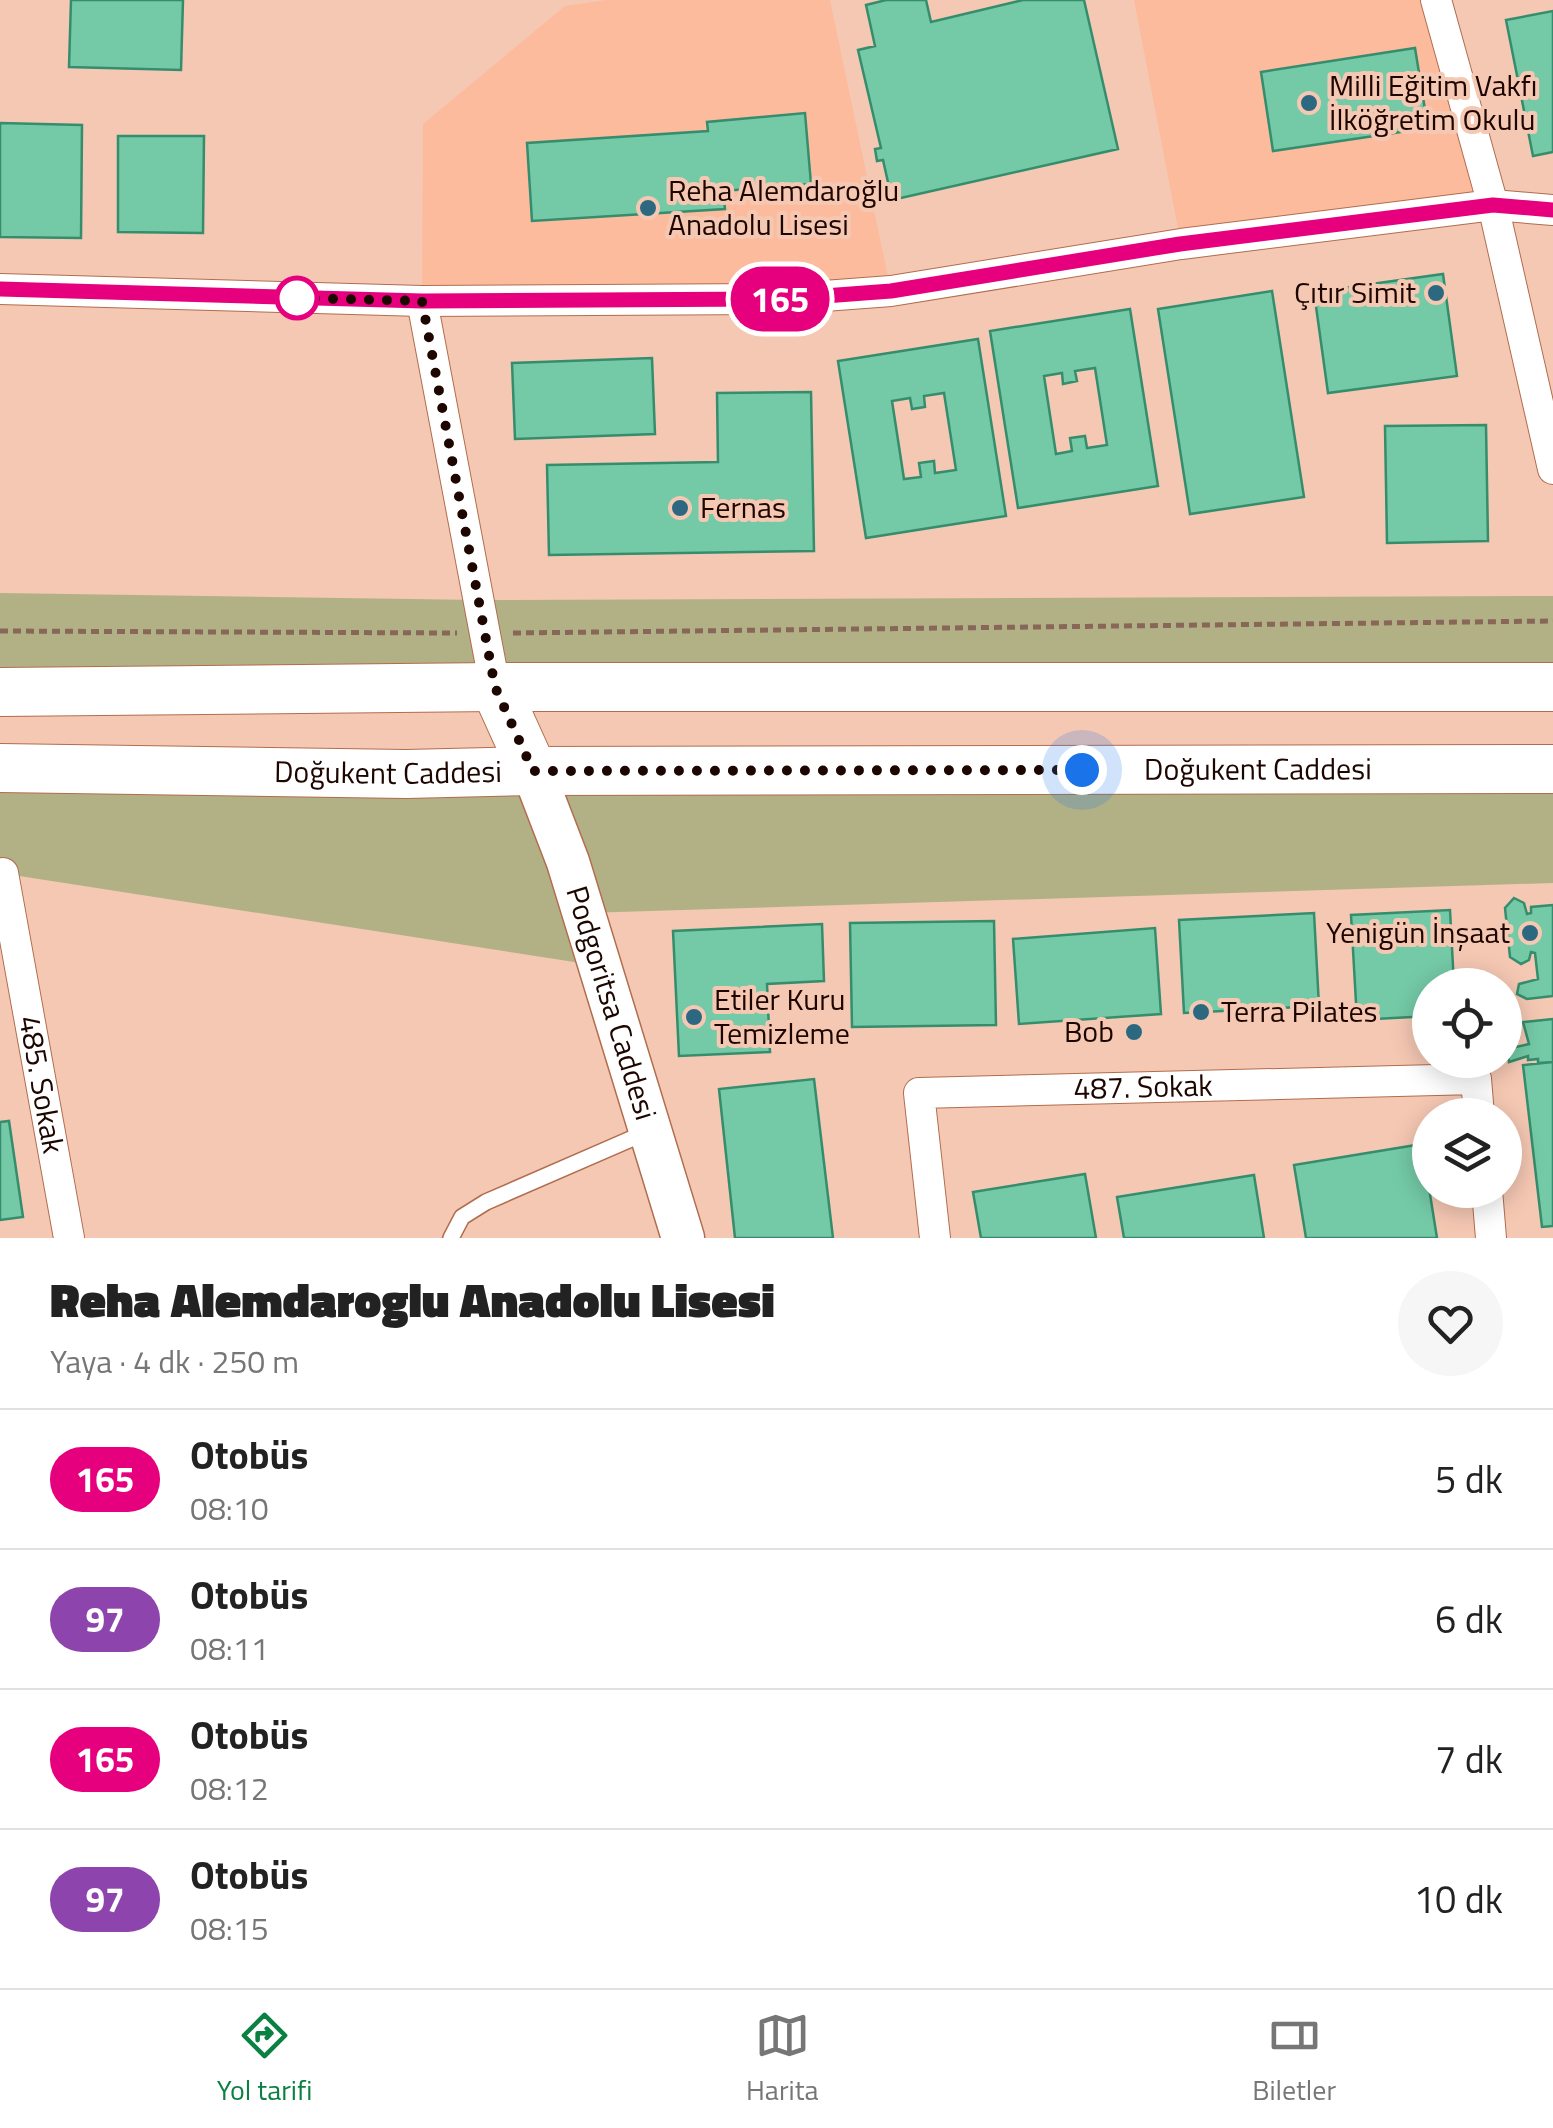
<!DOCTYPE html>
<html lang="tr">
<head>
<meta charset="utf-8">
<style>
	:root { --surface:#fff; --page:#f6f6f6; --text:#222; --muted:#767676; --line:#e0e0e0; --accent:#0b8043 }
	body { margin:0; font-family:"Titillium Web",sans-serif; background:var(--page); color:var(--text); height:100vh; display:flex; flex-direction:column; font-size:38px; white-space:nowrap }
	* { box-sizing:border-box; margin:0 }
	p { font-size:32px; color:var(--muted) }
	.icon { flex:none; width:55px; height:55px; fill:none; stroke:currentColor; stroke-width:2; stroke-linecap:round; stroke-linejoin:round }
	.map { position:relative; height:1238px; overflow:hidden }
	.details { display:flex; flex-direction:column; background:var(--surface); flex:1 }
	.details>* { flex:none }
	.badge { padding:0 20px; border-radius:32px; font-size:35px; line-height:65px }
	.buttons { position:absolute; left:1412px; top:968px; display:grid; gap:20px }
	.buttons a { display:grid; place-items:center; width:110px; height:110px; border-radius:50%; background:var(--surface); box-shadow:0 5px 25px #0003; font-size:50px }
	.you { position:absolute; width:50px; height:50px; margin:-25px; border:8px solid #fff; border-radius:50%; background:#1a73e8; box-shadow:0 0 0 15px #1a73e833 }
	.map>.badge { position:absolute; translate:-50% -50%; box-shadow:0 0 0 5px #fff }
	.round { display:grid; place-items:center; flex:none; width:105px; height:105px; border-radius:52px; background:var(--page) }
	.overview { display:flex; align-items:center; justify-content:space-between; height:170px; padding:0 50px }
	h1 { font-size:48px; font-weight:800; line-height:75px }
	ul { padding:0; list-style:none }
	li { display:flex; align-items:center; gap:30px; height:140px; padding:0 50px; border-top:2px solid var(--line) }
	li div { flex:1 }
	li b { display:block; font-size:38px }
	li em { font-style:normal }
	li .badge { min-width:110px; font-weight:700; text-align:center }
	.menu { display:flex; justify-content:space-around; align-items:center; height:140px; border-top:2px solid var(--line); background:var(--surface); font-size:28px; color:var(--muted) }
	.menu a { display:grid; justify-items:center; gap:5px }
	.menu .on { color:var(--accent) }
	.map>svg:first-child { display:block }
	.built { fill:#fdbb9d }
	.green { fill:#b2b186 }
	.building { fill:#74caa7; stroke:#358d6d; stroke-width:2.5; fill-rule:evenodd }
	.lines { fill:none; stroke-linecap:round; stroke-linejoin:round }
	.lane-casing { stroke:#b16d4d; stroke-width:18 }
	.street-casing { stroke:#b16d4d; stroke-width:32 }
	.secondary-casing { stroke:#b16d4d; stroke-width:45 }
	.primary-casing { stroke:#b16d4d; stroke-width:50 }
	.path { stroke:#886658; stroke-width:5; stroke-dasharray:8 5; stroke-linecap:butt }
	.lane { stroke:#fff; stroke-width:15 }
	.street { stroke:#fff; stroke-width:30 }
	.secondary { stroke:#fff; stroke-width:42 }
	.primary { stroke:#fff; stroke-width:48 }
	.line-casing { stroke:#fff; stroke-width:22 }
	.line { stroke:#e6007e; stroke-width:15 }
	.walk { stroke:#1e0600; stroke-width:10; stroke-dasharray:0 18 }
	.poi-dot { fill:#2c6980; stroke:#f5c8b3; stroke-width:4 }
	.stop-dot { fill:#fff; stroke:#e6007e; stroke-width:5 }
	.labels { text-anchor:middle; stroke-width:8; stroke-linejoin:round; paint-order:stroke }
	.poi-label { font-size:30px; fill:#1e0600; stroke:#f5c8b3; text-anchor:start }
	.street-label { font-size:30px; fill:#1e0600; stroke:#f5c8b3 }
</style>
</head>
<body>
<div class="map">
<svg width="1553" height="1238" viewBox="0 0 1553 1238">
	<rect width="100%" height="100%" fill="#f5c8b3"/>
	<path class="built" d="M606 0H830L891 291 422 301 423 124 565 6Z
		M1134 0H1436L1493 205 1181 244Z"/>
	<path class="green" d="M0 593 479 600 1553 596V687L0 692Z
		M0 768 1553 769V883L585 913 600 966 0 873Z"/>
	<path class="building" d="M71 0H183L181 70 69 67Z
		M886 0H926L931 22 1023 0H1084L1118 149 892 200 883 160 877 161 875 149 881 148 858 50 875 46 866 5Z
		M1553 11V152L1533 156 1506 20Z
		M1415 48 1428 128 1273 151 1261 72Z
		M805 113 811 184 723 191 725 209 532 221 527 143 708 131 707 122Z
		M0 123 82 125 81 238 0 237Z
		M118 136H204L203 233 118 232Z
		M1443 274 1457 376 1328 393 1314 292Z
		M1272 291 1304 497 1190 514 1158 309Z
		M1130 309 1158 486 1018 508 990 331ZM1095 368 1107 445 1087 448 1085 436 1070 438 1072 451 1056 454 1044 376 1062 373 1063 384 1077 381 1075 371Z
		M978 339 1006 516 866 538 838 361ZM944 393 956 470 935 473 934 461 919 463 921 477 904 479 892 401 910 398 912 409 925 407 924 396Z
		M652 358 655 434 515 439 512 363Z
		M811 392 814 551 549 555 547 465 718 462 717 393Z
		M1486 425 1488 541 1387 543 1385 426Z
		M1514 898 1524 903 1527 914 1531 913V907L1553 905V996L1527 999 1517 994 1519 984 1538 979 1535 953 1531 952 1529 960 1521 964 1510 957 1505 908Z
		M1450 910 1454 985H1430V1016L1357 1020 1351 915Z
		M1314 913 1319 1006 1184 1013 1179 920Z
		M994 921 996 1025 852 1027 850 923Z
		M822 924 824 981 767 984 770 1052 679 1056 673 931Z
		M1155 928 1161 1014 1019 1024 1013 939Z
		M1553 1019V1062L1538 1063V1059L1528 1060V1056L1509 1062 1507 1049 1529 1044 1523 1022Z
		M1553 1062V1226L1542 1227 1523 1065Z
		M814 1079 833 1238H735L719 1089Z
		M9 1121 23 1217 0 1220V1122Z
		M1422 1144 1437 1238H1306L1294 1165Z
		M1085 1174 1096 1238H981L973 1192Z
		M1254 1175 1264 1238H1124L1117 1197Z"/>
	<g class="lines">
		<g class="lane-casing">
			<path id="lane" d="M451 1238 462 1217 486 1202 647 1132"/>
		</g>
		<g class="street-casing">
			<g id="street">
				<path d="M1436 0 1493 205 1553 469"/>
				<path d="M0 289 422 301 784 299 891 291 1181 244 1493 205 1553 210"/>
				<path d="M422 301 495 687"/>
				<path id="s1" d="M3 873 69 1238"/>
				<path d="M1487 1190 1491 1238"/>
				<path id="s2" d="M935 1238 919 1093 1476 1079 1479 1115"/>
			</g>
		</g>
		<g class="secondary-casing">
			<g id="secondary">
				<path id="s3" d="M533 771 568 862 683 1238"/>
			</g>
		</g>
		<g class="primary-casing">
			<g id="primary">
				<path d="M495 687 533 771"/>
				<path d="M0 692 495 687H1553"/>
				<path id="s4" d="M0 768 406 774 533 771 1553 769"/>
			</g>
		</g>
		<path class="path" d="M0 631 457 633
			M513 633 1553 621"/>
		<use href="#lane" class="lane"/>
		<use href="#street" class="street"/>
		<use href="#secondary" class="secondary"/>
		<use href="#primary" class="primary"/>
	</g>
	<g class="lines">
		<g class="line-casing">
			<path id="line" d="M0 289 422 301 784 299 891 291 1180 244 1493 205 1553 210"/>
		</g>
		<use href="#line" class="line"/>
		<path class="walk" d="M297 298 422 301 495 687 533 771 1082 770"/>
	</g>
	<g class="poi-dot">
		<circle cx="1309" cy="103" r="10"/>
		<circle cx="648" cy="208" r="10"/>
		<circle cx="1436" cy="293" r="10"/>
		<circle cx="680" cy="508" r="10"/>
		<circle cx="1530" cy="933" r="10"/>
		<circle cx="1201" cy="1012" r="10"/>
		<circle cx="694" cy="1017" r="10"/>
		<circle cx="1134" cy="1032" r="10"/>
	</g>
	<circle class="stop-dot" cx="297" cy="298" r="20"/>
	<g class="labels">
		<g class="poi-label">
			<text x="1329" y="96">Milli Eğitim Vakfı<tspan x="1329" dy="34">İlköğretim Okulu</tspan></text>
			<text x="668" y="201">Reha Alemdaroğlu<tspan x="668" dy="34">Anadolu Lisesi</tspan></text>
			<text x="1416" y="303" text-anchor="end">Çıtır Simit</text>
			<text x="700" y="518">Fernas</text>
			<text x="1510" y="943" text-anchor="end">Yenigün İnşaat</text>
			<text x="714" y="1010">Etiler Kuru<tspan x="714" dy="34">Temizleme</tspan></text>
			<text x="1221" y="1022">Terra Pilates</text>
			<text x="1114" y="1042" text-anchor="end">Bob</text>
		</g>
		<g class="street-label">
			<text dy="10" stroke="none"><textPath href="#s4" startOffset="1258">Doğukent Caddesi</textPath></text>
			<text dy="10" stroke="none"><textPath href="#s4" startOffset="388">Doğukent Caddesi</textPath></text>
			<text dy="10" stroke="none"><textPath href="#s3" startOffset="245">Podgoritsa Caddesi</textPath></text>
			<text dy="10" stroke="none"><textPath href="#s1" startOffset="215">485. Sokak</textPath></text>
			<text dy="10" stroke="none"><textPath href="#s2" startOffset="370">487. Sokak</textPath></text>
		</g>
	</g>
</svg>
<div class="buttons">
<a><svg class="icon" aria-label="locate" viewBox="0 0 24 24"><circle cx="12" cy="12" r="6"/><path d="M12 2v4M12 18v4M2 12h4M18 12h4"/></svg></a>
<a><svg class="icon" aria-label="layers" viewBox="0 0 24 24"><path d="M12 4l9 5-9 5-9-5zM3 14l9 5 9-5"/></svg></a>
</div>
<div class="you" style="left:1082px;top:770px"></div>
<b class="badge" style="left:780px;top:299px;background:#e6007e;color:#fff">165</b>
</div>
<section class="details">
<div class="overview"><div><h1>Reha Alemdaroglu Anadolu Lisesi</h1><p>Yaya · 4 dk · 250 m</p></div><a class="round"><svg class="icon" aria-label="heart" viewBox="0 0 24 24"><path d="M12 20l-8-8c-3-5 5-10 8-4 3-6 11-1 8 4z"/></svg></a></div>
<ul>
<li><span class="badge" style="background:#e6007e;color:#fff">165</span><div><b>Otobüs</b><p>08:10</p></div><em>5 dk</em></li>
<li><span class="badge" style="background:#8e44ad;color:#fff">97</span><div><b>Otobüs</b><p>08:11</p></div><em>6 dk</em></li>
<li><span class="badge" style="background:#e6007e;color:#fff">165</span><div><b>Otobüs</b><p>08:12</p></div><em>7 dk</em></li>
<li><span class="badge" style="background:#8e44ad;color:#fff">97</span><div><b>Otobüs</b><p>08:15</p></div><em>10 dk</em></li>
</ul>
</section>
<nav class="menu">
<a class="on"><svg class="icon" aria-label="directions" viewBox="0 0 24 24"><path d="M12 3l9 9-9 9-9-9zM9 14v-3h6M13 9l2 2-2 2"/></svg>Yol tarifi</a>
<a><svg class="icon" aria-label="map" viewBox="0 0 24 24"><path d="M3 6l6-2 6 2 6-2v14l-6 2-6-2-6 2zM9 4v14M15 6v14"/></svg>Harita</a>
<a><svg class="icon" aria-label="tickets" viewBox="0 0 24 24"><path d="M3 7h18v10H3zM15 7v10"/></svg>Biletler</a>
</nav>
</body>
</html>
